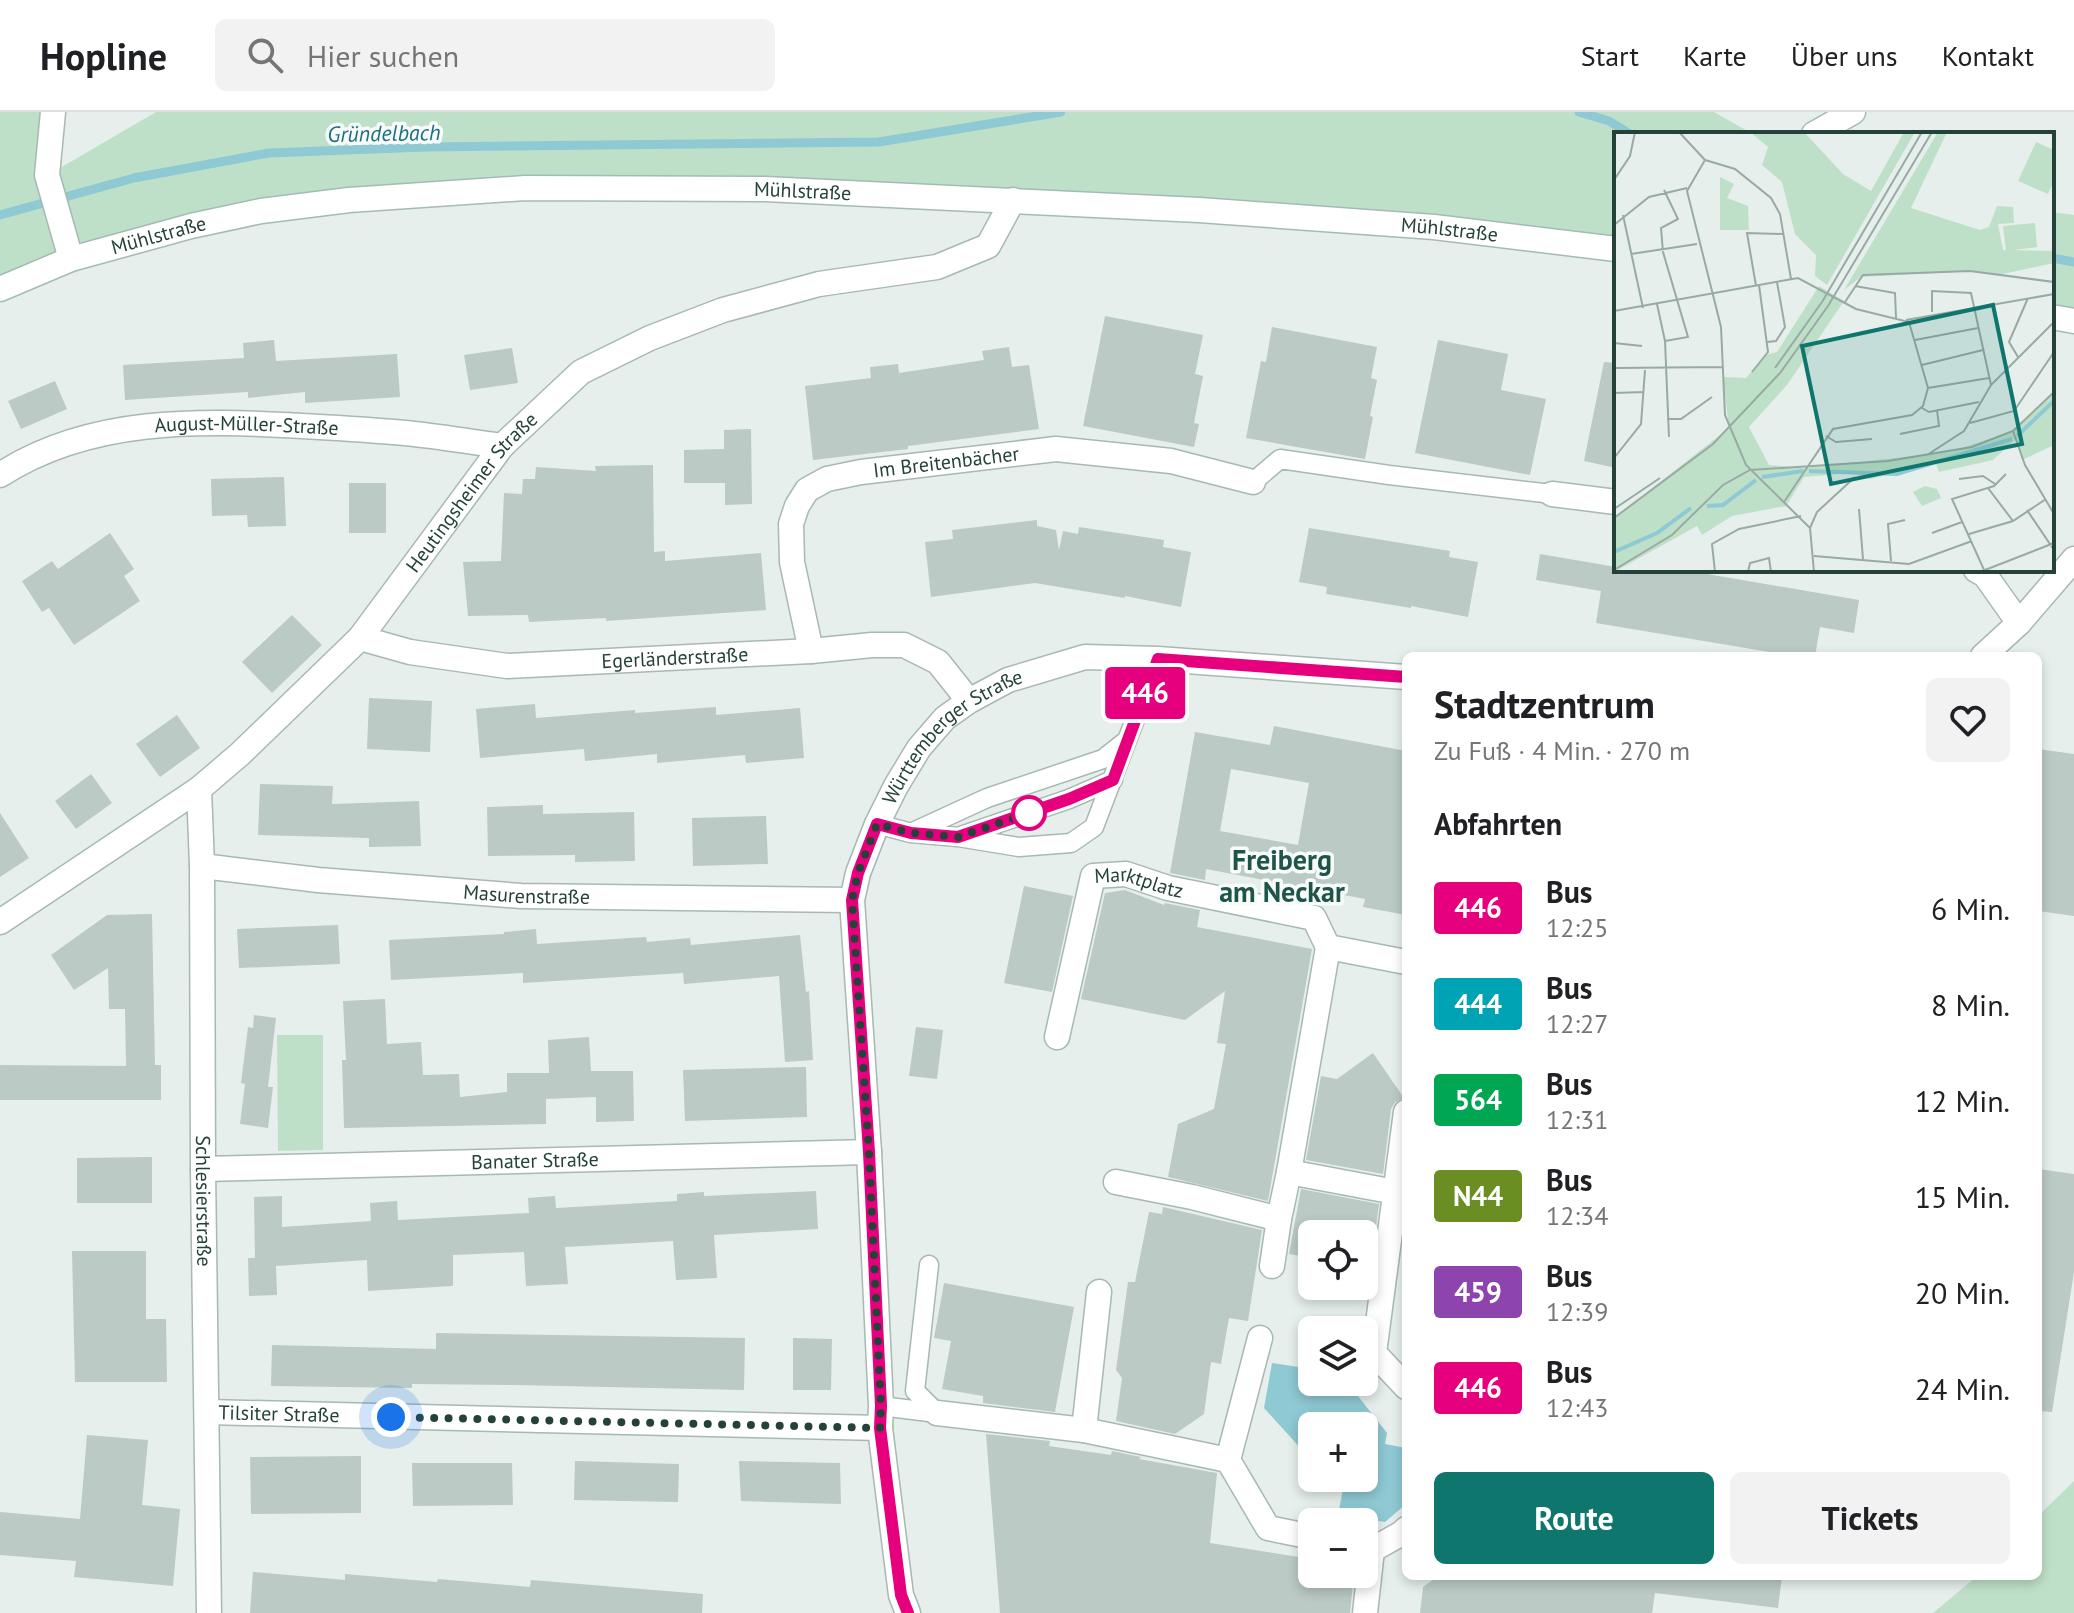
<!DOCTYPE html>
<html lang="de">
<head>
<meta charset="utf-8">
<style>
	:root { --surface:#fff; --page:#f2f2f2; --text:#202124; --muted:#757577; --line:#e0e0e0; --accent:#0f766e }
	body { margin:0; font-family:"PT Sans",sans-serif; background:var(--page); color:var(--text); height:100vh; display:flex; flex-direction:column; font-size:30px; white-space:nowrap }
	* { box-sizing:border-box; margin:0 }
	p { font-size:26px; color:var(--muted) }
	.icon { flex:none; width:44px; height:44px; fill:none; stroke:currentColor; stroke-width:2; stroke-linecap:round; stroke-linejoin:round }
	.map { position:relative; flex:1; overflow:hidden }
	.sheet { position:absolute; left:1402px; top:540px; width:640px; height:928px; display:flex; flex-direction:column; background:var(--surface); border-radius:12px; box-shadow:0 4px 12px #0003 }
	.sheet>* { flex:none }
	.badge { padding:0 16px; border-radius:6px; font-size:28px; line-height:52px }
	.fabs { position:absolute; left:1298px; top:1108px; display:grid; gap:16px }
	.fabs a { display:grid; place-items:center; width:80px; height:80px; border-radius:12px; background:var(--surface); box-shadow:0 4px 12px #0003; font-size:40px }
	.you { position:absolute; width:40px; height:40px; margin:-20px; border:6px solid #fff; border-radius:50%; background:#1a73e8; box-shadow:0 0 0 12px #1a73e833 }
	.map>.badge { position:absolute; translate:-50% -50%; box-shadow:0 0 0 4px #fff }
	h2 { padding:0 32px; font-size:30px; line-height:72px }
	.round { display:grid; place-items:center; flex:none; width:84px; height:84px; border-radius:12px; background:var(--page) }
	.overview { display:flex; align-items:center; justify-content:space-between; height:136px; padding:0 32px }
	h1 { font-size:38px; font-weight:600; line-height:60px }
	.cta { display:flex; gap:16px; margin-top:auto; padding:16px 32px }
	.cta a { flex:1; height:92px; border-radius:12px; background:var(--accent); color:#fff; font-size:32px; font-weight:600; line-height:92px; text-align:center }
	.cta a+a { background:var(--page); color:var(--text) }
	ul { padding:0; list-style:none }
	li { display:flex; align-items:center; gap:24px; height:96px; padding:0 32px }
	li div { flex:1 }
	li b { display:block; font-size:30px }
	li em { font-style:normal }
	li .badge { min-width:88px; font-weight:700; text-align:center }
	header { display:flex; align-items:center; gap:48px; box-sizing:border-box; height:112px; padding:0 40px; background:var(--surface); border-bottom:2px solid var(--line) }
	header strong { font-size:38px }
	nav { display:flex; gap:44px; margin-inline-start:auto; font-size:28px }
	.search { width:560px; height:72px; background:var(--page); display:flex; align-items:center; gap:20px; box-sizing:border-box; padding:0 28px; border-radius:12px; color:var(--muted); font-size:30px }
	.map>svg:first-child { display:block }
	.green { fill:#bfe0c8 }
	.water { fill:#8ec9d4 }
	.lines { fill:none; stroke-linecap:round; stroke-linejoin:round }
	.stream { stroke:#8ec9d4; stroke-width:9 }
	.building { fill:#bbcac4; fill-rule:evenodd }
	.service-casing { stroke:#a8b8b2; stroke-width:21 }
	.pedestrian-casing { stroke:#a8b8b2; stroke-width:27 }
	.minor-casing { stroke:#a8b8b2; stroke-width:27 }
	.secondary-casing { stroke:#a4bbb3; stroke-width:27 }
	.service { stroke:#fff; stroke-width:18 }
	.pedestrian { stroke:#fff; stroke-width:24 }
	.minor { stroke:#fff; stroke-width:24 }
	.secondary { stroke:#fff; stroke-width:24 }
	.line-casing { stroke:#fff; stroke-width:18 }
	.line { stroke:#e6007e; stroke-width:12 }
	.walk { stroke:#24423a; stroke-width:8; stroke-dasharray:0 14.4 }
	.stop-dot { fill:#fff; stroke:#e6007e; stroke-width:4 }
	.labels { text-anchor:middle; stroke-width:7; stroke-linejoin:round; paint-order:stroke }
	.street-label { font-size:20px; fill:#24423a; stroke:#f7fbf9 }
	.water-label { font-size:22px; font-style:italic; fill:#1c6f80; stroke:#f7fbf9 }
	.district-label { font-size:28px; font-weight:bold; fill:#1f5548; stroke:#f7fbf9 }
	.inset-river { fill:none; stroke:#8ec9d4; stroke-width:4 }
	.inset-road { fill:none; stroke:#98aaa4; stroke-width:2 }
	.view { fill:#0f766e; fill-opacity:0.15; stroke:#0f766e; stroke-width:4 }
	.inset-edge { fill:none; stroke:#24423a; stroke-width:4 }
</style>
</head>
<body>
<header>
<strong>Hopline</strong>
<div class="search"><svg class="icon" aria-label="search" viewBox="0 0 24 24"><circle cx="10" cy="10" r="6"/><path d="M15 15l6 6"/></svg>Hier suchen</div>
<nav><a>Start</a><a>Karte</a><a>Über uns</a><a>Kontakt</a></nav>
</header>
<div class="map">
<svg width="2074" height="1501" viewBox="0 0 2074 1501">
	<rect width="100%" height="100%" fill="#e6efeb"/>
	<path class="green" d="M0 0H53L48 63 156 0H1714L1753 22H1616V137L765 77 261 99 0 177Z
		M2052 100 2074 103V202L2052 200Z
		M277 923H323V1038L278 1039Z
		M2074 1369V1501H1933L1977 1464H2038V1404Z"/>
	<path class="water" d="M1272 1251 1312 1257V1270H1347L1387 1321 1385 1332 1406 1336V1392L1385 1410 1338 1403 1345 1366H1364V1314H1312V1354L1302 1352 1303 1339 1264 1296Z"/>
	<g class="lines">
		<path class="stream" d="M1579 0 1609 9 1630 22
			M0 103 134 66 269 41 425 35 879 30 1061 0
			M2052 146 2074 150"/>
	</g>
	<path class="building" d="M1105 204 1203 223 1195 262 1203 264 1194 311 1199 312 1194 335 1083 314Z
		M1272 215 1377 235 1371 266 1377 268 1370 304 1373 305 1365 347 1246 326 1261 249 1266 250Z
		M274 228 276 249 397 242 400 285 305 291V280L248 286V280L125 288 123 253 244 246 243 231Z
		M1438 228 1508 242 1501 278 1546 287 1530 363 1415 341Z
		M1009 235 1012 255 1029 253 1039 317 908 334V337L813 348 805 274 871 266 870 255 898 252 899 261 984 248 982 239Z
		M512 236 518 271 470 278 464 243Z
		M1604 250 1616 251V356L1584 349Z
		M55 269 67 297 21 317 8 289Z
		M751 317 752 392 725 393V371H684V338L724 337V318Z
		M653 353 654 440 665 439V449L761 441 766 498 606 509V506L529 510 528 503 468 504 463 450 501 449 504 381 522 382 523 367H535L536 355 596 359 595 354Z
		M284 365 286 414 248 415 247 403 212 404 211 367Z
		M349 371H386V421H349Z
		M1037 408V414L1056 418 1059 438 1063 419 1078 422 1079 415 1164 428 1163 435 1191 440 1181 495 1125 484V486L1035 471 931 485 925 430 953 427 952 418Z
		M1309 416 1450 439 1449 445 1478 450 1468 505 1411 494V496L1326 482 1327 475 1299 470Z
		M110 421 134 457 124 464 140 489 74 533 49 496 42 500 22 469 52 449 58 457Z
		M1540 442 1616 455V458H1684L1859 488 1854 521 1820 515 1815 544H1793L1596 511 1601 479 1536 468Z
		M292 503 322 533 272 581 242 550Z
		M369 586 432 589 430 640 367 637Z
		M535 592 536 606 635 598V601L716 595V603L800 596 804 646 746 651 745 643 657 651V642L585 649 584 637 480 646 476 597Z
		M177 603 200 636 160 665 136 632Z
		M1274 614 1406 639V803L1363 795 1365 787 1206 757 1205 768 1170 761 1195 620 1270 633ZM1231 657 1309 671 1298 733 1220 719Z
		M2038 637 2074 642V804L2038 799Z
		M91 662 112 691 76 717 55 689Z
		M260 672 333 674 332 692 419 689 421 734 369 735V726L258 723Z
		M543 693V702L634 700 635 749 575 750V743L488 744 487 695Z
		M0 701 29 746 0 765Z
		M766 704 768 752 693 754 692 706Z
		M1024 774 1073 784 1052 880 1004 871Z
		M1125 778 1164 793 1165 791 1200 798 1197 815 1312 837 1268 1089 1168 1065 1178 1012 1214 997 1226 932 1217 931 1225 879 1185 908 1081 887 1105 781Z
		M152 802 155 953H161V988H0V953L126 954 125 897H109L108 856 74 878 51 843 107 803Z
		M338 813 340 852 239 856 237 817Z
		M536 817 537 832 646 825 647 830 690 826 691 833 800 823 806 880 809 879 813 948 785 950 779 864 684 872 683 861 523 871V861L391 868 389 828 504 822V820Z
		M385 887 387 932 421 930 423 963 459 962 460 985 507 980V961H549L548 928 589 925 591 959H633L634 1009 596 1010V985L546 987V1012L344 1016 342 948H346L343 889Z
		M254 903 276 906 268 975H273L268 1016 240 1012 245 972 241 971 248 915 253 916Z
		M916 915 943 918 937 967 909 964Z
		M1373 941 1404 986 1395 990 1391 997 1383 1062 1306 1048 1321 964 1337 967Z
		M806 955 807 1005 685 1009 683 958Z
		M152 1045V1091H77V1046Z
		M2038 1057 2074 1062V1160L2052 1300 2038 1299Z
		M1301 1077 1379 1092 1375 1122H1312V1146L1289 1142Z
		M816 1079 818 1117 714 1123 717 1166 676 1168 673 1129 565 1135 568 1172 526 1174 524 1140 453 1143V1174L368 1179 367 1148 276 1154 277 1183 249 1184 248 1146H255L254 1085 282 1084V1115L371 1109 370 1091 397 1089 398 1108 529 1101 528 1086 541 1085 555 1084 556 1096 677 1089V1082L704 1080V1084Z
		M1163 1095 1262 1118 1248 1209 1229 1206 1221 1252 1211 1250 1204 1302 1175 1322 1116 1309 1122 1266 1116 1258 1128 1170H1135L1149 1100 1162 1102Z
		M72 1139H146V1207H166L167 1270H75Z
		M944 1171 1074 1195 1055 1300 983 1291V1284L942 1277 951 1229 934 1226Z
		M436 1221 745 1226 744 1278 515 1273 412 1272V1276L271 1274 272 1233 436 1237Z
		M793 1226 832 1227 831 1278H793Z
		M986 1322 1050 1329 1049 1334 1111 1343 1112 1339 1141 1345 1139 1347 1217 1361 1210 1431 1312 1447V1462H1354L1350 1501H1000Z
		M87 1323 148 1328 142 1393 180 1397 173 1474 74 1465 76 1449 0 1443V1400L80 1407Z
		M361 1344V1401L251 1402 250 1345Z
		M575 1349 679 1352 678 1390 574 1388Z
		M739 1349 840 1351 841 1392 741 1389Z
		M412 1351H512L513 1393 413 1394Z
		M253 1460 345 1468V1462L437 1470 438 1467 530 1475 531 1468 703 1482 702 1501H250Z
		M1438 1464H1782L1778 1496 1655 1481 1652 1501H1420L1423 1475Z"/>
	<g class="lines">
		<g class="service-casing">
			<path id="service" d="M1253 370 1280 347 1389 363 1552 382
				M877 712 911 721 958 725 1019 735 1071 731 1094 715 1158 547
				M913 720 987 686 1103 647 1127 628
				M961 724 1069 687 1113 668
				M929 1153 915 1279 937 1301
				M881 1294 937 1301"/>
		</g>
		<g class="pedestrian-casing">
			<g id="pedestrian">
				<path id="s1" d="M1057 925 1093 764 1126 762 1168 776 1314 806 1328 835 1406 850"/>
				<path d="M1406 1000 1374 1241 1406 1275"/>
				<path d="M1289 1060 1395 1080"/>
				<path d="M1116 1070 1192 1085 1279 1107"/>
				<path d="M1272 1154 1279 1107 1289 1060 1328 835"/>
				<path d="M1260 1226 1228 1348 1268 1416 1312 1425"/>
				<path d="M937 1301 1084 1318 1228 1348"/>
				<path d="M1084 1318 1099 1180"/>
				<path d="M1364 1436 1372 1438 1402 1421 1406 1417"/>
				<path d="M1365 1501 1372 1438"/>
			</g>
		</g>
		<g class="minor-casing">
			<g id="minor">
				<path d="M53 0 47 63 71 147"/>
				<path d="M1814 22 1853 0"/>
				<path id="s2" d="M0 363C89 305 200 308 302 314 336 316 371 318 405 321 438 324 470 330 502 334"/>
				<path d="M1552 382 1616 390"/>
				<path d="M1976 458 1985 463 2019 511"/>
				<path id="s3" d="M360 526 410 540 507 554 811 539 872 533H904L938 550 969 589"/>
				<path id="s4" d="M811 539 792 450 791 412 797 394 807 378 827 367 861 360 1056 337 1171 349 1253 370"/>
				<path d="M1983 544 2019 511 2074 447"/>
				<path id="s5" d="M199 677 202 754 203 1057 209 1501"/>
				<path id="s6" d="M202 754 318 768 521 784 852 788"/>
				<path id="s7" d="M0 810 199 677 240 642 360 526 502 334 581 260 650 226 723 198 819 172 937 155 988 134 1013 88"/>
				<path id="s8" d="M203 1057 869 1040"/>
				<path id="s9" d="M207 1300 880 1316"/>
				<path id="s10" d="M908 1501 901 1483 880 1316 881 1294 869 1040 852 788 858 761 877 712 896 674 919 636 945 606 969 589 1008 568 1085 545 1158 547 1406 565"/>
			</g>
		</g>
		<g class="secondary-casing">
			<g id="secondary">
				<path id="s11" d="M0 177 71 147 191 114 261 99 349 88 525 76 765 77 1199 98 1434 115 1616 137"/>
				<path d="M2052 205 2074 209"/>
			</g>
		</g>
		<use href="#service" class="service"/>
		<use href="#pedestrian" class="pedestrian"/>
		<use href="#minor" class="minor"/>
		<use href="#secondary" class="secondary"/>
	</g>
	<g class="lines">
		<g class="line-casing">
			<path id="line" d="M908 1501 901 1483 880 1316 881 1294 869 1040 852 788 858 761 877 712 911 721 958 725 1069 687 1113 668 1158 547 1406 565"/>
		</g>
		<use href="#line" class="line"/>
		<path class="walk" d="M391 1305 880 1316 881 1294 869 1040 852 788 858 761 877 712 911 721 958 725 1029 701"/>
	</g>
	<circle class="stop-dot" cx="1029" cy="701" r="16"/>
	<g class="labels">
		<g class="street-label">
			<text dy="7" stroke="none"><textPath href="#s11" startOffset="816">Mühlstraße</textPath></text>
			<text dy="7" stroke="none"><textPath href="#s11" startOffset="1464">Mühlstraße</textPath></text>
			<text dy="7" stroke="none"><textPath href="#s11" startOffset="168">Mühlstraße</textPath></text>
			<text dy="7" stroke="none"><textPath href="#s2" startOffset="256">August-Müller-Straße</textPath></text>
			<text dy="7" stroke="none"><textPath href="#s4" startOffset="310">Im Breitenbächer</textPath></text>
			<text dy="7" stroke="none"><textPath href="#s7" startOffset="644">Heutingsheimer Straße</textPath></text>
			<text dy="7" stroke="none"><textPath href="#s3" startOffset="318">Egerländerstraße</textPath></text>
			<text dy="7" stroke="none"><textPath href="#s10" startOffset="916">Württemberger Straße</textPath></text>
			<text dy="7" stroke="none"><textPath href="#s1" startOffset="212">Marktplatz</textPath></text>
			<text dy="7" stroke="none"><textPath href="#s6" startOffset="326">Masurenstraße</textPath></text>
			<text dy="7" stroke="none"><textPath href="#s8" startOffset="332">Banater Straße</textPath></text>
			<text dy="7" stroke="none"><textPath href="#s5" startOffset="412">Schlesierstraße</textPath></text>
			<text dy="7" stroke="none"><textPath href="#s9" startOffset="72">Tilsiter Straße</textPath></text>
		</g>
		<g class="water-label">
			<text transform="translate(384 21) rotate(-1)" y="8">Gründelbach</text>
		</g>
		<g class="district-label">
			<text x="1282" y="758">Freiberg<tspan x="1282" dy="32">am Neckar</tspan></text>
		</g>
	</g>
	<g transform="translate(1614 20)">
		<rect width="440" height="440" fill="#e6efeb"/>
		<path d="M136 0H190L229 42 257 59 290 0H301L213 153 201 144 202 123 181 102 168 50 148 33 154 15ZM324 0H333L297 76 366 98 375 95 383 74 399 75 400 91 384 92 389 118 440 119V131L384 143 356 139 247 145 230 158ZM422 10 440 18V49L434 62 404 49ZM106 45 120 52 113 66 134 74 135 98H106ZM421 91 423 115 392 119 389 94ZM205 154 230 169 173 253 135 295 155 333 189 336 336 320 399 299 440 260V313L408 328 402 307 379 328 325 340 322 332 256 347 237 341 190 345 172 374 118 384 88 403 83 394 0 440V386L115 296 109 245 132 246 152 223 163 220ZM311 354 323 357 327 366 308 374 299 360Z" fill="#bfe0c8"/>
		<path class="inset-river" d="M403 304 440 269M195 339 283 342 398 307M148 345 189 339M93 374 109 373 142 348M0 420 43 401 77 376"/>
		<path class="inset-road" d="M65 0 91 28M91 28 73 59 107 195 111 283 132 333 196 396 200 440M91 28 121 37 157 66 166 82 177 147M0 48 16 24 21 0M50 58 64 87 47 96 49 120 74 205 51 209M9 83 29 176M0 93 35 65 73 56M17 122 83 112M142 154 133 101 169 102M241 154 281 161 282 186M231 170 249 143 356 139 440 150M43 172 51 209 55 305M0 179 184 146 242 177 295 190 314 256 309 274 298 283 219 297 170 370M318 180V159L357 161 377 253M292 188 440 162M301 208 364 196M153 210 162 209 171 195 163 150M0 211 28 214M404 225 395 210 414 166M308 233 369 218M0 236 109 235M161 236 208 170 308 0M138 240 154 220 145 153M314 256 375 246M0 261 30 260M308 276 315 280 365 270M53 287H67L98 265M356 291 400 279 440 220M399 299 411 333 440 382M286 302 325 294 323 278M212 304 222 310 258 307M313 323 350 299 377 253 440 190M0 326 27 292 31 238M345 347 369 344 381 352M374 356 399 389M0 377 46 346M245 377 249 427M413 378 440 418M0 386 99 312 166 241 214 174 318 0M196 396 203 380 241 345M318 401 348 390M355 402 399 389 432 367M200 424 295 432 358 409M277 429 274 392 291 388M0 438 58 403 109 353 136 338 274 329 358 315 399 299 440 260M371 438 440 411M101 440 98 412 125 397 187 384M134 440 136 431 155 426 157 440M371 440 338 367 380 354 392 342"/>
		<path class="view" d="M379 173 408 312 217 352 188 214Z"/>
		<rect width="440" height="440" class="inset-edge"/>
	</g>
</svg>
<div class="fabs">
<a><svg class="icon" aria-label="locate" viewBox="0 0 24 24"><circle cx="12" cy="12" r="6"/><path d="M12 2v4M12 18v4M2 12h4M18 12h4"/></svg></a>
<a><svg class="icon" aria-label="layers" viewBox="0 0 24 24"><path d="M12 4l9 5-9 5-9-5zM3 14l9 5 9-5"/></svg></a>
<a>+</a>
<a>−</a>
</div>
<div class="you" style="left:391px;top:1305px"></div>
<b class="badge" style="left:1145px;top:581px;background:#e6007e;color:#fff">446</b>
<section class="sheet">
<div class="overview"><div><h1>Stadtzentrum</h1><p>Zu Fuß · 4 Min. · 270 m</p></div><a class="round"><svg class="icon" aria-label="heart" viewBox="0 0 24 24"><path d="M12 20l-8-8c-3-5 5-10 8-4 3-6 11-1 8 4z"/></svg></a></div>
<h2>Abfahrten</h2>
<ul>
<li><span class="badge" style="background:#e6007e;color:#fff">446</span><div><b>Bus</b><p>12:25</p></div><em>6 Min.</em></li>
<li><span class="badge" style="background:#00a3b4;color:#fff">444</span><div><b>Bus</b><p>12:27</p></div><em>8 Min.</em></li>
<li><span class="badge" style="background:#00a651;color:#fff">564</span><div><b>Bus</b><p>12:31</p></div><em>12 Min.</em></li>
<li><span class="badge" style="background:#6b8e23;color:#fff">N44</span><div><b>Bus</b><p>12:34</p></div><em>15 Min.</em></li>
<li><span class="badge" style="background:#8e44ad;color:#fff">459</span><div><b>Bus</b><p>12:39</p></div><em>20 Min.</em></li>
<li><span class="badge" style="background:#e6007e;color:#fff">446</span><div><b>Bus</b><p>12:43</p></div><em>24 Min.</em></li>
</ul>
<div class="cta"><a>Route</a><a>Tickets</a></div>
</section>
</div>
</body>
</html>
